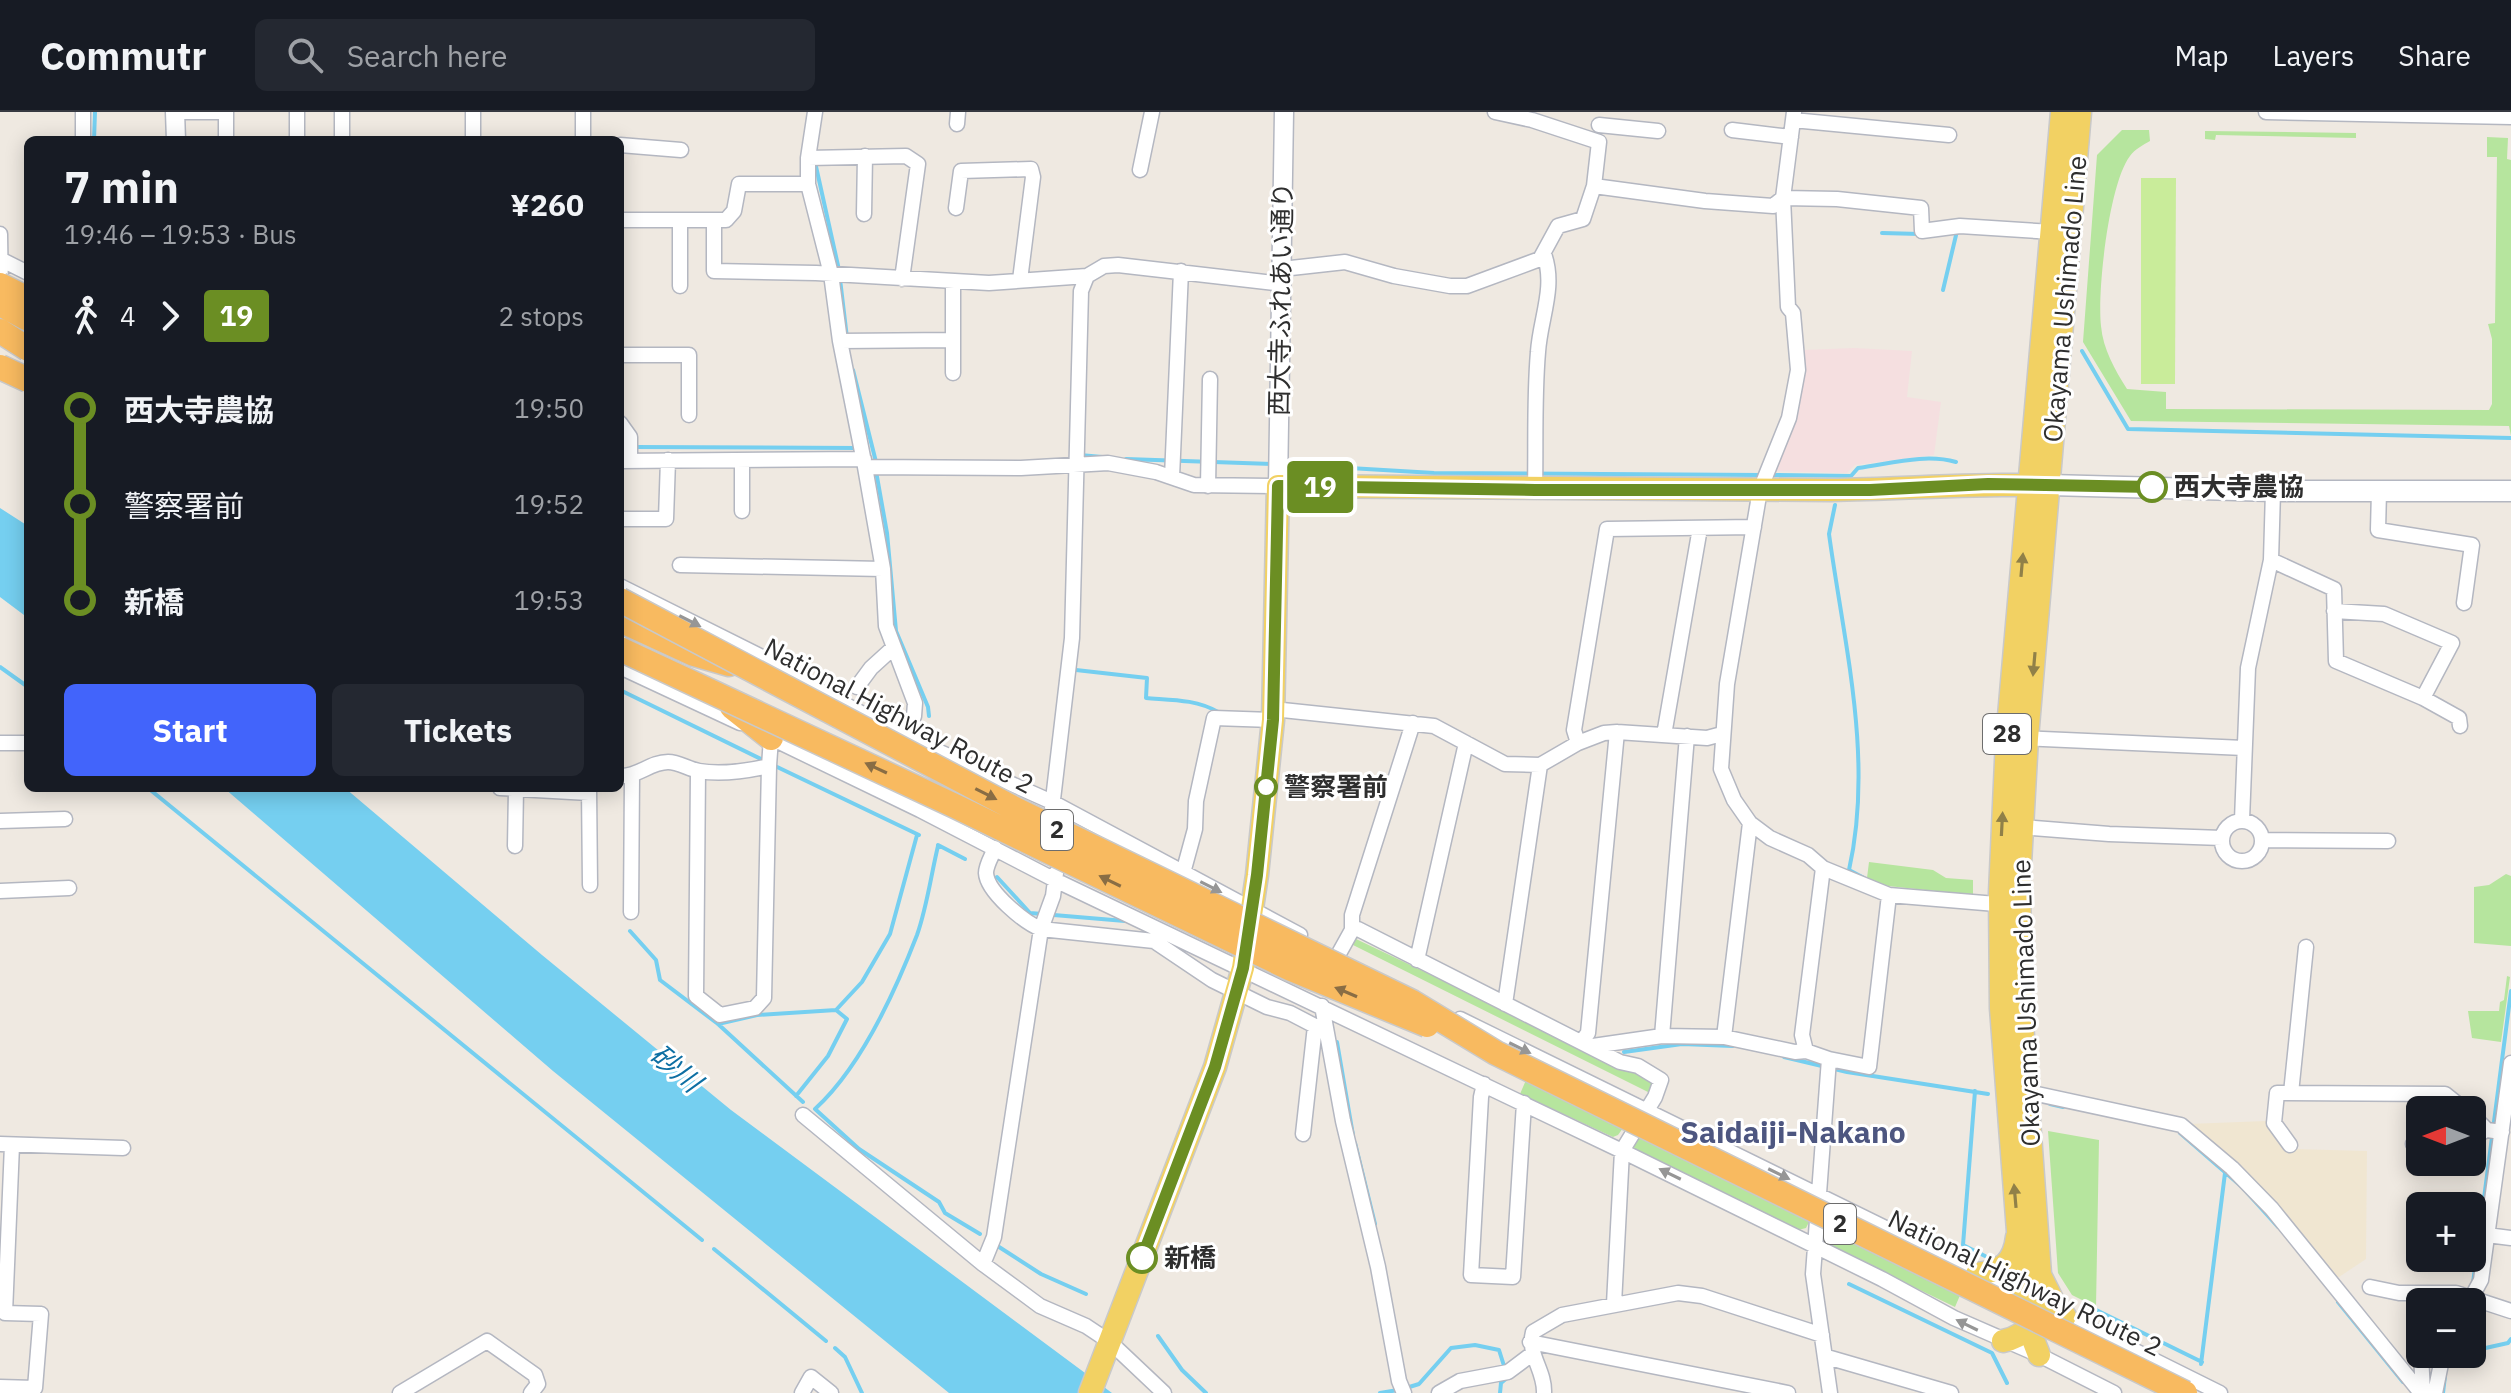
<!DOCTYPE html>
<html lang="en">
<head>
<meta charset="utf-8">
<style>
	:root { --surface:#171b24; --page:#242831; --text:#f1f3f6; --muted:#9ea1a6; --line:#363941; --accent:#4264fb }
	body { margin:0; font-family:"IBM Plex Sans","Noto Sans JP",sans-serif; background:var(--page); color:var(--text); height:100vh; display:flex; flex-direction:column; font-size:30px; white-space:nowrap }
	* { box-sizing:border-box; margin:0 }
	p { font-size:26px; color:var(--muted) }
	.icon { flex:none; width:44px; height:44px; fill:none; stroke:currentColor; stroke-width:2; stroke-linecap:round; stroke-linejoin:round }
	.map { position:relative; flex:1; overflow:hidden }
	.side { position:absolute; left:24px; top:24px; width:600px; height:656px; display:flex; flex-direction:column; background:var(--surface); border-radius:12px; box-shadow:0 4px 20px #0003 }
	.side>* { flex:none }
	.badge { padding:0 16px; border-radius:6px; font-size:28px; line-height:52px }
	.needle { width:52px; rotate:270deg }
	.tools { position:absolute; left:2406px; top:984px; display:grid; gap:16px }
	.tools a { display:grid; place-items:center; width:80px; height:80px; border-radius:12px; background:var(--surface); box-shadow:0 4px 20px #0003; font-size:40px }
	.map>.badge { position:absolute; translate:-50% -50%; box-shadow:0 0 0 4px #fff }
	.legs { display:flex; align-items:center; gap:12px; height:88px; padding:0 40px; font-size:26px }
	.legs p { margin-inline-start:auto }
	.overview { display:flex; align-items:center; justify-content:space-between; height:136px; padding:0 40px }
	h1 { font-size:44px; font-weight:700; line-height:60px }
	.button { display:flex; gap:16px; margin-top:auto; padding:16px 40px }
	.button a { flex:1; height:92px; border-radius:12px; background:var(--accent); color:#fff; font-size:32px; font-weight:700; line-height:92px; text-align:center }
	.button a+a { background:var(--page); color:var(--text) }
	ul { padding:0 40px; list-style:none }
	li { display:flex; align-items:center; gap:28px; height:96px; font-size:30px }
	li i { display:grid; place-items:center; width:12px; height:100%; margin:0 10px; background:currentColor }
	li i::after { content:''; width:20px; height:20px; margin:-10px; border:6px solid; border-radius:50%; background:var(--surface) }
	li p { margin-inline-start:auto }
	li:first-child i { background:linear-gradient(#0000 50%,currentColor 0) }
	li:last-child i { background:linear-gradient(currentColor 50%,#0000 0) }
	header { display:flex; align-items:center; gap:48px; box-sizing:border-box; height:112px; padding:0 40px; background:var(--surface); border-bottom:2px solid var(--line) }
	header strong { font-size:38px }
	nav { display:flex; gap:44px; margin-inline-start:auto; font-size:28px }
	.search { width:560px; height:72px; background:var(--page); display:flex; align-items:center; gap:20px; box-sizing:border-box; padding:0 28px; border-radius:12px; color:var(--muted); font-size:30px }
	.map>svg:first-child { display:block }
	.education { fill:#f0e6d1 }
	.medical { fill:#f5dfe0 }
	.green { fill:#b6e59e }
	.pitch { fill:#c9ec9a }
	.water { fill:#75cff0 }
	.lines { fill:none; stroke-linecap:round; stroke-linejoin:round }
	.stream { stroke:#75cff0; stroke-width:4 }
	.minor-casing { stroke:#b4b7c1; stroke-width:17 }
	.tertiary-casing { stroke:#b4b7c1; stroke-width:21 }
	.secondary-casing { stroke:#b4b7c1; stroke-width:23 }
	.primary-casing { stroke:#c9c9c9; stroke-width:25 }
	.trunk-casing { stroke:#c9c9c9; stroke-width:27 }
	.minor { stroke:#fff; stroke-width:14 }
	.tertiary { stroke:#fff; stroke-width:18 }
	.secondary { stroke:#fff; stroke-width:20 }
	.primary { stroke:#f2d163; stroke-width:22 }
	.trunk { stroke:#f8ba60; stroke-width:24 }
	.trunk-bridge-casing { stroke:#c9c9c9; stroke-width:27; stroke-linecap:butt }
	.trunk-bridge { stroke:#f8ba60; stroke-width:24 }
	.oneway { fill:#908048 }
	.oneway2 { fill:#969696 }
	.oneway3 { fill:#896d44 }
	.line-1-casing { stroke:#fff; stroke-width:18 }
	.line-1 { stroke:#6b8e23; stroke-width:12 }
	.stop-1-dot { fill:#fff; stroke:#6b8e23; stroke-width:4 }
	.labels { text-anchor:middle; stroke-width:6; stroke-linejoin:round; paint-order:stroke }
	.shield { fill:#fff; stroke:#6d6d6d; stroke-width:2 }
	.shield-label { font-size:24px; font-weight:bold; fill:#2e2e2e }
	.street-label { font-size:26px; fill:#2e2e2e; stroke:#fff }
	.stop-label { font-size:26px; font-weight:bold; fill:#2e2e2e; stroke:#fff; text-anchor:start }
	.water-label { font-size:28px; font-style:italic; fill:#0d6fa3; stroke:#fff }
	.quarter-label { font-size:30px; font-weight:bold; fill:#4d5680; stroke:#fff }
</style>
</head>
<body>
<header>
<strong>Commutr</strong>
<div class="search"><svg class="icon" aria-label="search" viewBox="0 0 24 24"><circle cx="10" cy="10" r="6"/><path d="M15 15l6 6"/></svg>Search here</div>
<nav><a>Map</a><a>Layers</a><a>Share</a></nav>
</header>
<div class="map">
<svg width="2511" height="1281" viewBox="0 0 2511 1281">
	<rect width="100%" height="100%" fill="#efe9e1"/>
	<path class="education" d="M2266 1009V1014L2286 1040 2294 1037 2367 1039 2366 1147 2336 1167 2188 1012Z"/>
	<path class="medical" d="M1854 236 1912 239 1907 285 1941 290 1934 343 1855 353 1847 361 1772 359 1803 238Z"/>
	<path class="green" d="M2122 18H2149L2150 29C2143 33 2135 37 2130 44 2109 71 2097 179 2101 214 2103 237 2115 258 2127 277L2166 280V297L2489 298 2492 292V227L2488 212 2495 211 2497 45H2487V25L2508 26 2507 47 2511 48V324L2509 314 2131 309 2083 230 2097 43Z
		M2205 19 2356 21V26L2216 23 2215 28 2205 27Z
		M1869 750 1933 758 1946 766 1973 768V783L1888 774 1867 766Z
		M2506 762 2511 764V834L2474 831V775L2489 773Z
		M1356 827 1649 967 1653 971 1650 981 1351 832Z
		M2507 864 2510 865 2501 930 2472 926 2468 899H2499L2500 890 2504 888Z
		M1526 968 1623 1016 1618 1023 1613 1025 1520 982Z
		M2048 1019 2099 1028 2096 1195 2072 1183 2058 1161Z
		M1636 1022 1810 1108 1806 1116 1794 1119 1636 1039 1633 1034Z
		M1826 1115 1961 1181 1955 1195 1829 1134 1826 1128Z"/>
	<path class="pitch" d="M2141 66H2176L2175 272H2141Z"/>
	<path class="water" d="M0 396 28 414V506L0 485Z
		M224 676H345L542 843 731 998 1112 1281H949L553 959Z"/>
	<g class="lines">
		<path class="stream" d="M94 28 95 0
			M815 50 839 158
			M1882 121 1920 122
			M840 167 847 226
			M1943 178 1957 119
			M2082 239 2128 317 2511 326
			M853 258 876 350
			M634 335 858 336
			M1080 343 1102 345
			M1126 347 1273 352
			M1282 352 1434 361 1761 363
			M876 359 887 421 896 519 928 595 929 604
			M1770 363 1851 364 1858 356C1889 352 1925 341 1956 350
			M1835 393 1829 422C1844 532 1874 647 1849 758L1864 766
			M0 555 28 575
			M1076 558 1147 566 1146 586C1170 588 1196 587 1218 600
			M620 578 765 649
			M773 653 919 723
			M148 676 702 1128
			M938 733 965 747
			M938 734C931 763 927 795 917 823 895 880 860 956 815 997L859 1037 939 1090 945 1101 980 1122
			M997 765 1030 801 1125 809
			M630 819 656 848 660 868 718 912 803 990
			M718 912 757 903 836 898
			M1337 930 1353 1023
			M1624 940 1682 932 1733 934
			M1784 945 1847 960 1988 982
			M1975 979 1963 1133 1985 1144
			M796 984 828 944 847 907 836 898 862 870 890 822 917 723
			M2050 992 2063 995
			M2180 1021 2242 1075 2278 1115
			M1355 1031 1375 1112
			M996 1133 1041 1162 1086 1182
			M714 1137 826 1229
			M2473 1171 2511 879
			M1849 1172 1992 1241 2007 1271
			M2338 1190 2403 1270
			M2084 1192 2202 1250
			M1158 1224 1182 1258 1206 1281
			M835 1236 845 1245 862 1281
			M2472 1239 2508 1231 2511 1227
			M2449 1245 2462 1242
			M2201 1252 2225 1061
			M1406 1276 1419 1272 1451 1236 1475 1233 1499 1238 1505 1257
			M1380 1281 1398 1278
			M1500 1281 1501 1271 1507 1266
			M2443 1281 2445 1264"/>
		<g class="minor-casing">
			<path id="minor" d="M175 0H226
				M297 0V28
				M473 0V28
				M583 0V28
				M815 0 808 46V72L831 162 840 229 865 355 1021 356 1108 351 1156 360 1194 373 1278 374
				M1495 0 1532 8 1599 30 1594 74
				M1794 0 1783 86 1788 195 1793 201 1798 258 1789 306 1760 378 1727 572 1721 657 1734 688 1750 711 1770 726 1808 743 1823 756
				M2266 0 2511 5
				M1793 8 1949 23
				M957 12 958 0
				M1599 13 1658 19
				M1732 18 1791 25
				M83 28V0
				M226 28V0
				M342 28V0
				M620 33 681 38
				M808 46 906 44 918 52 902 167
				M1140 58 1152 0
				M956 96 961 59 1031 57 1033 65 1020 168
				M864 102 865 44
				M620 108H726L734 99 739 72H808
				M714 108V159L816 161 989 171 1087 164 1104 154 1118 153 1283 172
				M0 122 1 180
				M0 147 28 161
				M1282 157 1345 150 1394 164 1450 174H1467L1540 147 1558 114 1583 107 1594 74 1705 89 1773 94 1783 86 1837 87 1921 96 1922 119 1960 114 2053 120
				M953 170V261
				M680 174V108
				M840 229 952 228
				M620 243H689V303
				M620 311 630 325V349
				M742 348V399
				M620 349 864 347
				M865 355 883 457 886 514 915 591 914 604 906 625
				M1172 365 1181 159
				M1208 374 1210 267
				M1535 378C1536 332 1534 286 1538 240 1540 207 1556 175 1544 142
				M2379 379 2378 418 2472 433 2464 491
				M620 407H666L668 348
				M2271 448 2334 477 2336 549 2423 586 2452 531 2384 502 2334 499
				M680 453 883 457
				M620 474 762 545 818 578 906 625 1052 690 1300 823
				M620 555 740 611
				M857 575 871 556 893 536
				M2423 586 2459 606 2460 614
				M1273 597 1434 614 1505 652 1540 653 1578 631 1604 621 1617 620 1707 626 1722 622
				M1664 623 1700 416
				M767 624 920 698 1057 769 1622 1039 1882 1167 1954 1206 2039 1243 2114 1281
				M2019 626 2244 636
				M0 631H28
				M1578 631 1574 618 1607 417 1754 415
				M698 659 696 884 720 903 755 896 764 886 769 654
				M620 664C638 665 650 650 668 650 679 650 688 657 699 659 721 663 747 659 769 654L771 626
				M500 676 589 681
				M589 676 590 773
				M1052 696 1072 526 1081 179 1087 164
				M2242 708 2248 556 2271 448 2273 379
				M2222 729a20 20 0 1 1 40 0a20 20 0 1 1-40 0Z
				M0 709 65 707
				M2021 715 2109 722 2222 726
				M2262 728 2388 729
				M515 734 516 677
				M995 736C992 744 986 753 986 761 987 780 1025 811 1041 817L1154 829 1212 868 1267 895 1290 901 1315 914 1303 1022
				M1183 761 1195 717 1196 689 1214 606 1273 608
				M0 779 69 776
				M631 800 632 664
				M1352 818V803L1413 611
				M1337 845 1352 818 1358 817 1620 950 1638 954 1661 968 1655 985 1622 1039 1614 1192
				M1417 848 1466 631
				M1505 892 1540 653
				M1322 894 1343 1009 1378 1155 1399 1269 1404 1281
				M1460 907 2030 1187
				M1662 924 1724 925 1795 940 1806 939
				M1724 925 1750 711
				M1582 929 1588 921 1617 620
				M1593 934 1662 924 1687 624
				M1829 947 1869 955 1889 783
				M1484 972 1481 985 1471 1163 1513 1165 1524 991
				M2023 979 2181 1013 2232 1056 2272 1097 2421 1281
				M2291 981 2306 835
				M803 1003 983 1152 1040 1194 1086 1214 1110 1230 1164 1281
				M2472 1003 2487 1018 2502 1020
				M2472 1025 2487 1018
				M0 1032 123 1036
				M2413 1032H2420
				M2290 1033 2274 1011 2277 981 2445 982 2465 998
				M2487 1123 2511 1126
				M983 1152 994 1125 1041 817 1053 784 1056 761
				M2370 1175 2399 1181H2456L2511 1199
				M2416 1181 2420 1230
				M2469 1190 2481 1168 2511 951
				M2059 1201 2220 1281
				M1530 1230 1788 1281
				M2421 1242 2423 1281
				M1827 1245 1951 1281
				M0 1275 35 1276 41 1202 5 1201 12 1033
				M400 1281 487 1229 535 1263 538 1272 531 1281
				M802 1281 811 1265 831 1281
				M1439 1281 1460 1269 1508 1260 1532 1242
				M1544 1281C1545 1258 1527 1243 1533 1220L1562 1203 1678 1181 1702 1184 1822 1223
				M1830 1281 1813 1162 1829 947 1806 939 1802 923 1823 756 1889 783 2008 793
				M2435 1281 2443 1242"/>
		</g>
		<g class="tertiary-casing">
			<path id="tertiary" d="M175 0 176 28
				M1278 374 1284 0"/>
		</g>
		<g class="secondary-casing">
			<path id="secondary" d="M2050 373 2273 379H2511"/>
		</g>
		<g class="primary-casing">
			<path id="primary" d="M1977 1162C2002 1159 2014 1151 2017 1125
				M2040 1163 2054 1191 2065 1204
				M2003 1229C2039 1222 2037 1193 2040 1162L2021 897 2019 770 2027 626 2080 0
				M2039 1243 2029 1217 2018 1119 2001 896 2000 781 2007 627 2062 0
				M1090 1281 1215 955 1243 856 1257 763 1273 608 1278 374C1463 377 1647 378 1831 378 1904 377 1977 371 2050 373"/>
		</g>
		<g class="trunk-casing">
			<path id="trunk" d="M620 508 694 542 729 552
				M732 595 771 626"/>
		</g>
		<use href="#minor" class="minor"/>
		<use href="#tertiary" class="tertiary"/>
		<use href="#secondary" class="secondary"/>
		<use href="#primary" class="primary"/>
		<use href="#trunk" class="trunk"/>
		<g class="trunk-bridge-casing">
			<path id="trunk-bridge" d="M0 173 28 187
				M0 192 28 207
				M0 219 28 237
				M0 255 28 268
				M620 488 1017 698 1412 890 1496 941 2185 1281
				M620 537 955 694 1291 857 1427 913"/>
		</g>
		<use href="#trunk-bridge" class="trunk-bridge"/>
	</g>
	<defs><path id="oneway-solid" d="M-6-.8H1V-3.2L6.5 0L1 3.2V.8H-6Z" transform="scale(2)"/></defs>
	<g class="oneway">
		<use href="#oneway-solid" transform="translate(2022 453) rotate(-85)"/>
		<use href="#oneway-solid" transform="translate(2034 552) rotate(95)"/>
		<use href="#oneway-solid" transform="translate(2002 712) rotate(-87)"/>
		<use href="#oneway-solid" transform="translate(2015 1084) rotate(-95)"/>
	</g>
	<g class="oneway2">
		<use href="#oneway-solid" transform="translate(690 509) rotate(27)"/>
		<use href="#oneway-solid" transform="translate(1211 775) rotate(27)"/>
		<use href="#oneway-solid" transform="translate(1520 936) rotate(26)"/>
		<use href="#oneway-solid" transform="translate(1670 1062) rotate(-154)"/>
		<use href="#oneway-solid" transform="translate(1779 1062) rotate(26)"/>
		<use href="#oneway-solid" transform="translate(1967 1213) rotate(-154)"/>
	</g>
	<g class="oneway3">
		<use href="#oneway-solid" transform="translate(876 656) rotate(-155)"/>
		<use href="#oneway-solid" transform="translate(986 682) rotate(27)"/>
		<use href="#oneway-solid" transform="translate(1110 769) rotate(-154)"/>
		<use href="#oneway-solid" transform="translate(1346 880) rotate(-157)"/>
	</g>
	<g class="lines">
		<g class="line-1-casing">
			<path id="line-1" d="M1142 1146 1215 955 1243 856 1257 763 1273 608 1278 374 1535 378H1870L1988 372 2152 375"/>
		</g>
		<use href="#line-1" class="line-1"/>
	</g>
	<g class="stop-1-dot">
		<circle cx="2152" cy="375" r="14"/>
		<circle cx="1266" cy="675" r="10"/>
		<circle cx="1142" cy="1146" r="14"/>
	</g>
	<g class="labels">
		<g class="shield">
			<rect x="1983" y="602" width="48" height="40" rx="6"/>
			<rect x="1041" y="698" width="32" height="40" rx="6"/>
			<rect x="1824" y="1092" width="32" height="40" rx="6"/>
		</g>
		<g class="shield-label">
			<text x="2007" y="630">28</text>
			<text x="1057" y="726">2</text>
			<text x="1840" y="1120">2</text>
		</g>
		<g class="street-label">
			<text transform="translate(1281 187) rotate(-89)" y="9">西大寺ふれあい通り</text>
			<text transform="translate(2065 187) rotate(-85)" y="9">Okayama Ushimado Line</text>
			<text transform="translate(899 604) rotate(28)" y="9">National Highway Route 2</text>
			<text transform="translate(2026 891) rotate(-92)" y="9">Okayama Ushimado Line</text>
			<text transform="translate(2025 1171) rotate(26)" y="9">National Highway Route 2</text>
		</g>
		<g class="stop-label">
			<text x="2174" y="384">西大寺農協</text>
			<text x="1284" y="684">警察署前</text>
			<text x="1164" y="1155">新橋</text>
		</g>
		<g class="water-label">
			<text transform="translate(676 956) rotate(40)" y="10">砂川</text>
		</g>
		<g class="quarter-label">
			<text x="1793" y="1031">Saidaiji-Nakano</text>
		</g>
	</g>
</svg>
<div class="tools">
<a><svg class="needle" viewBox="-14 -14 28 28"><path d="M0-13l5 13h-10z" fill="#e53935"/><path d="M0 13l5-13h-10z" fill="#9ea1a6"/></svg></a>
<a>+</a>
<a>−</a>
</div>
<b class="badge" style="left:1320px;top:375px;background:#6b8e23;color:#fff">19</b>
<section class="side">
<div class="overview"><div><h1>7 min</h1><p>19:46 – 19:53 · Bus</p></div><b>¥260</b></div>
<div class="legs"><svg class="icon" aria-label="walk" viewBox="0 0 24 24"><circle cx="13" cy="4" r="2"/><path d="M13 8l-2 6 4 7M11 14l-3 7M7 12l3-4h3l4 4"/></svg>4<svg class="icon" aria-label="forward" viewBox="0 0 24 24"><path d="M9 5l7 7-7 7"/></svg><b class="badge" style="background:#6b8e23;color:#fff">19</b><p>2 stops</p></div>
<ul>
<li><i style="color:#6b8e23"></i><b>西大寺農協</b><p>19:50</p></li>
<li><i style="color:#6b8e23"></i><span>警察署前</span><p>19:52</p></li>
<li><i style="color:#6b8e23"></i><b>新橋</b><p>19:53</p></li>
</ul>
<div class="button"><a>Start</a><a>Tickets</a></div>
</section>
</div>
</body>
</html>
